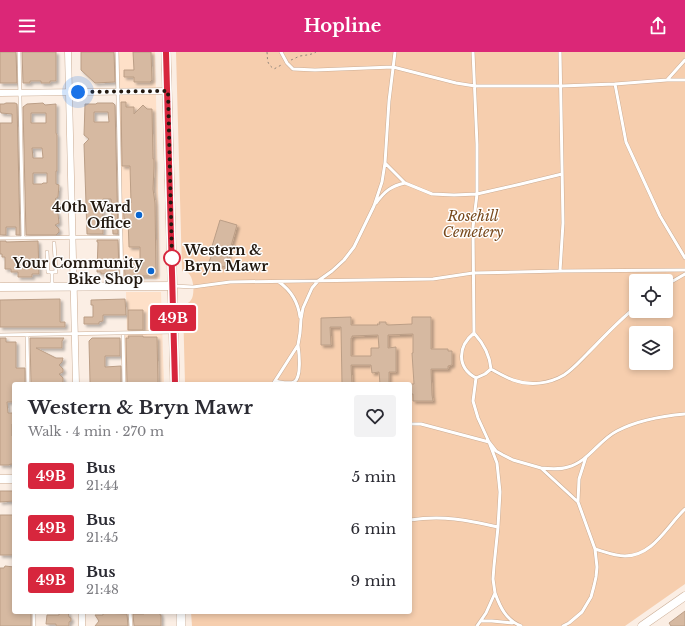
<!DOCTYPE html>
<html lang="en">
<head>
<meta charset="utf-8">
<style>
	:root { --surface:#fff; --page:#f2f2f3; --text:#2b2b33; --muted:#7c7c81; --accent:#db2777 }
	body { margin:0; font-family:"Libre Baskerville",serif; background:var(--page); color:var(--text); height:100vh; display:flex; flex-direction:column; font-size:15px; white-space:nowrap }
	* { box-sizing:border-box; margin:0 }
	p { font-size:13px; color:var(--muted) }
	.icon { flex:none; width:22px; height:22px; fill:none; stroke:currentColor; stroke-width:2; stroke-linecap:round; stroke-linejoin:round }
	.map { position:relative; flex:1; overflow:hidden }
	.drawer { position:absolute; left:12px; top:330px; width:400px; height:232px; display:flex; flex-direction:column; background:var(--surface); border-radius:4px; box-shadow:0 2px 6px #0003 }
	.drawer>* { flex:none }
	.badge { padding:0 8px; border-radius:3px; font-size:14px; line-height:26px }
	.controls { position:absolute; left:629px; top:222px; display:grid; gap:8px }
	.controls a { display:grid; place-items:center; width:44px; height:44px; border-radius:4px; background:var(--surface); box-shadow:0 2px 6px #0003; font-size:20px }
	.you { position:absolute; width:20px; height:20px; margin:-10px; border:3px solid #fff; border-radius:50%; background:#1a73e8; box-shadow:0 0 0 6px #1a73e833 }
	.map>.badge { position:absolute; translate:-50% -50%; box-shadow:0 0 0 2px #fff }
	.round { display:grid; place-items:center; flex:none; width:42px; height:42px; border-radius:4px; background:var(--page) }
	.summary { display:flex; align-items:center; justify-content:space-between; height:68px; padding:0 16px }
	h1 { font-size:19px; font-weight:700; line-height:30px }
	ul { padding:0; list-style:none }
	li { display:flex; align-items:center; gap:12px; height:52px; padding:0 16px }
	li div { flex:1 }
	li b { display:block; font-size:15px }
	li em { font-style:normal }
	li .badge { min-width:44px; font-weight:700; text-align:center }
	header { display:flex; justify-content:space-between; align-items:center; height:52px; padding:0 16px; background:var(--accent); color:#fff; font-size:18px; font-weight:700 }
	.map>svg:first-child { display:block }
	.built { fill:#fee0c8 }
	.green { fill:#f6ceae; fill-rule:evenodd }
	.building { fill:#d6b9a1; stroke:#bb9e86; fill-rule:evenodd; filter:url(#shadow) }
	.lines { fill:none; stroke-linecap:round; stroke-linejoin:round }
	.service-casing { stroke:#cbad95; stroke-width:4 }
	.minor-casing { stroke:#cbad95; stroke-width:7 }
	.tertiary-casing { stroke:#cbad95; stroke-width:9 }
	.secondary-casing { stroke:#cbad95; stroke-width:10 }
	.path { stroke:#90857b; stroke-width:1; stroke-dasharray:2 3; stroke-linecap:butt }
	.service { stroke:#fff; stroke-width:3 }
	.minor { stroke:#fff; stroke-width:6 }
	.tertiary { stroke:#fff; stroke-width:8 }
	.secondary { stroke:#fff; stroke-width:9 }
	.line-casing { stroke:#fff; stroke-width:9 }
	.line { stroke:#d7263d; stroke-width:6 }
	.walk { stroke:#231910; stroke-width:4; stroke-dasharray:0 7.2 }
	.poi-dot { fill:#0a65ce; stroke:#fefefe; stroke-width:1.5 }
	.stop-dot { fill:#fff; stroke:#d7263d; stroke-width:2 }
	.labels { text-anchor:middle; stroke-width:3; stroke-linejoin:round; paint-order:stroke }
	.poi-label { font-size:14px; font-weight:bold; fill:#231910; stroke:#fefefe; text-anchor:end }
	.park-label { font-size:14px; font-style:italic; fill:#78491c; stroke:#fefefe }
	.stop-label { font-size:14px; font-weight:bold; fill:#231910; stroke:#fefefe; text-anchor:start }
</style>
</head>
<body>
<header><svg class="icon" aria-label="menu" viewBox="0 0 24 24"><path d="M4 6h16M4 12h16M4 18h16"/></svg>Hopline<svg class="icon" aria-label="share" viewBox="0 0 24 24"><path d="M12 15V3M7 8l5-5 5 5M5 13v7h14v-7"/></svg></header>
<div class="map">
<svg width="685" height="574" viewBox="0 0 685 574">
	<defs>
		<filter id="shadow"><feDropShadow dx="2.5" dy="2.5" stdDeviation="1" flood-color="#0004"/></filter>
	</defs>
	<rect width="100%" height="100%" fill="#fbeee4"/>
	<path class="built" d="M118 0H155L160 227H123Z
		M126 240H161L164 332H125L124 283H127Z"/>
	<path class="green" d="M176 0H685V532L625 574H192L191 560H410V332H185L183 253C186 252 189 251 191 248 195 243 194 225 188 221 186 220 184 220 182 219ZM636 229H666V259H636ZM636 281H666V311H636Z"/>
	<path class="building" d="M0 0H16L17 31H0Z
		M22 0H56V29H50V31H41V29H30V31H23Z
		M81 0H114L115 30 95 31 81 18Z
		M133 0H151L152 28 150 30H134V25H124V18H134Z
		M121 50H126V55H134V62L143 53 147 57H152L153 107H154V115L153 137 155 151 156 222 154 224H125L124 207H140V195H129L128 167H124L123 151H131L130 114H122Z
		M6 51H15L17 52 20 183H16V175H6V183H0V71H12V62L1 61V60H0V52H4Z
		M43 51 45 53 56 52V81L57 83V119H56V132L59 133 58 145 55 147 59 151 58 154 55 156 58 162 59 171 55 173 59 177V180L56 183H26L23 55 27 52ZM31 61H46V71H31ZM32 96H42L43 106H33ZM33 121H47V131H43L42 132H33Z
		M97 51H113L115 53 118 182H113L111 147H103V182H87L84 92 89 87 84 83 85 52H96ZM94 60H108L109 70H94Z
		M220 168 237 173 225 215 209 210 212 202 210 201Z
		M97 188H118L119 221 101 222V220H97L98 190H97Z
		M0 189H6V190L38 189 39 222H32V225H18V220H11V217H5V205H2V202H0Z
		M60 247V270H65V275H0V248Z
		M125 247 126 263H103V269L99 270V272H84V265H93V253H91V248Z
		M128 258H143V278H128Z
		M351 265V273H378L377 272H380L379 270H386V272L388 273 412 272V265H431V297H448V299H452V313L448 314V317H431L432 343 433 349H413V342H410V332H414L412 301H413V282L388 283V296L396 295V320H389V332H380L379 320 372 321 371 313H351L352 332H342L341 275H330L331 293H321V266ZM378 283 379 296H371V304H351V286H352V284Z
		M128 284H143V285H157L158 332H130L131 331H127L126 286H129Z
		M0 286H6V290H16V316H25V332H14V350H7L8 361H14V372H12V384H14V413L11 412 9 413H0Z
		M30 286H64L62 289V296H36L56 306H63L62 310 59 313 63 317V320L59 322 63 326V330L60 332H31Z
		M92 286H120V304H105V315L121 314V331L92 332 90 330 89 289Z
		M0 439H14V449L0 450Z
		M0 463H14V503H0Z
		M5 514 14 515V560H31V574H0V516H4Z
		M685 559V574H671L669 571Z
		M59 560H68L69 565 71 566V569L69 570V574H56V572H46L47 563H59Z
		M160 560V563H161V574H134L133 562H144V561Z
		M103 561 127 562 128 574H95L99 569 95 563H103Z"/>
	<g class="lines">
		<g class="service-casing">
			<path id="service" d="M19 0 23 186
				M117 0 122 234
				M281 0 287 11 293 17 315 18 393 15 456 31 475 34H561L615 32 667 28H685
				M473 0 477 92V142L473 175 474 281C458 294 456 315 476 326L473 349 478 366 489 390 497 411 500 440 498 475 494 514 493 527 495 541 486 561 477 574
				M560 0 563 171 560 219
				M667 28 685 8
				M615 32 626 90 660 164 685 206
				M385 111 405 131 432 142 454 143 477 142 521 132 562 122
				M376 151C385 139 391 134 405 131
				M0 186 121 185
				M47 200 48 220H52V233
				M52 220H56L54 191
				M279 230C292 239 298 250 300 265
				M666 233 685 222
				M174 234 193 235 230 230 433 227 473 221 560 219 685 218
				M123 281 124 332
				M474 281C483 291 490 304 491 317 498 321 505 325 513 328 530 334 549 332 564 323 573 317 580 309 587 302 603 286 618 269 636 255
				M0 283 172 280
				M27 283 28 332
				M476 326 485 322 491 317
				M275 329C279 330 290 332 294 330 302 326 299 300 298 293
				M273 332 298 293 300 281 301 267 303 256 312 236 318 229 332 219 344 208 354 195 374 154 382 130 385 111 389 49 395 0
				M410 372H421L489 390 496 399 503 403 513 408 541 416 578 450 595 497 597 515 596 525 594 534 591 545 582 560 569 571 563 574
				M541 416C550 417 559 418 568 415 588 410 599 388 617 379 638 368 662 364 685 362
				M578 450 579 427 586 405
				M410 468C443 463 466 468 498 475
				M595 497C605 500 615 504 625 504 653 504 667 474 685 457
				M495 541C500 555 506 568 521 574
				M34 560V574
				M130 560 131 574
				M481 569H492L512 571"/>
		</g>
		<g class="minor-casing">
			<path id="minor" d="M68 0 76 332
				M0 41 167 39
				M82 560V574"/>
		</g>
		<g class="tertiary-casing">
			<path id="tertiary" d="M0 235 173 234
				M0 427H14
				M642 574 685 544"/>
		</g>
		<g class="secondary-casing">
			<path id="secondary" d="M166 0 175 332
				M181 560V574"/>
		</g>
		<path class="path" d="M267 0C268 9 266 11 274 17L283 12
			M291 8C294 7 297 5 300 4 306 3 311 3 316 0"/>
		<use href="#service" class="service"/>
		<use href="#minor" class="minor"/>
		<use href="#tertiary" class="tertiary"/>
		<use href="#secondary" class="secondary"/>
	</g>
	<g class="lines">
		<g class="line-casing">
			<path id="line" d="M166 0 175 332"/>
		</g>
		<use href="#line" class="line"/>
		<path class="walk" d="M78 40 168 39 172 206"/>
	</g>
	<g class="poi-dot">
		<circle cx="139" cy="163" r="4"/>
		<circle cx="151" cy="219" r="4"/>
	</g>
	<circle class="stop-dot" cx="172" cy="206" r="8"/>
	<g class="labels">
		<g class="poi-label">
			<text x="131" y="160">40th Ward<tspan x="131" dy="16">Office</tspan></text>
			<text x="143" y="216">Your Community<tspan x="143" dy="16">Bike Shop</tspan></text>
		</g>
		<g class="park-label">
			<text x="473" y="169">Rosehill<tspan x="473" dy="16">Cemetery</tspan></text>
		</g>
		<g class="stop-label">
			<text x="184" y="203">Western &amp;<tspan x="184" dy="16">Bryn Mawr</tspan></text>
		</g>
	</g>
</svg>
<div class="controls">
<a><svg class="icon" aria-label="locate" viewBox="0 0 24 24"><circle cx="12" cy="12" r="6"/><path d="M12 2v4M12 18v4M2 12h4M18 12h4"/></svg></a>
<a><svg class="icon" aria-label="layers" viewBox="0 0 24 24"><path d="M12 4l9 5-9 5-9-5zM3 14l9 5 9-5"/></svg></a>
</div>
<div class="you" style="left:78px;top:40px"></div>
<b class="badge" style="left:173px;top:266px;background:#d7263d;color:#fff">49B</b>
<section class="drawer">
<div class="summary"><div><h1>Western &amp; Bryn Mawr</h1><p>Walk · 4 min · 270 m</p></div><a class="round"><svg class="icon" aria-label="heart" viewBox="0 0 24 24"><path d="M12 20l-8-8c-3-5 5-10 8-4 3-6 11-1 8 4z"/></svg></a></div>
<ul>
<li><span class="badge" style="background:#d7263d;color:#fff">49B</span><div><b>Bus</b><p>21:44</p></div><em>5 min</em></li>
<li><span class="badge" style="background:#d7263d;color:#fff">49B</span><div><b>Bus</b><p>21:45</p></div><em>6 min</em></li>
<li><span class="badge" style="background:#d7263d;color:#fff">49B</span><div><b>Bus</b><p>21:48</p></div><em>9 min</em></li>
</ul>
</section>
</div>
</body>
</html>
